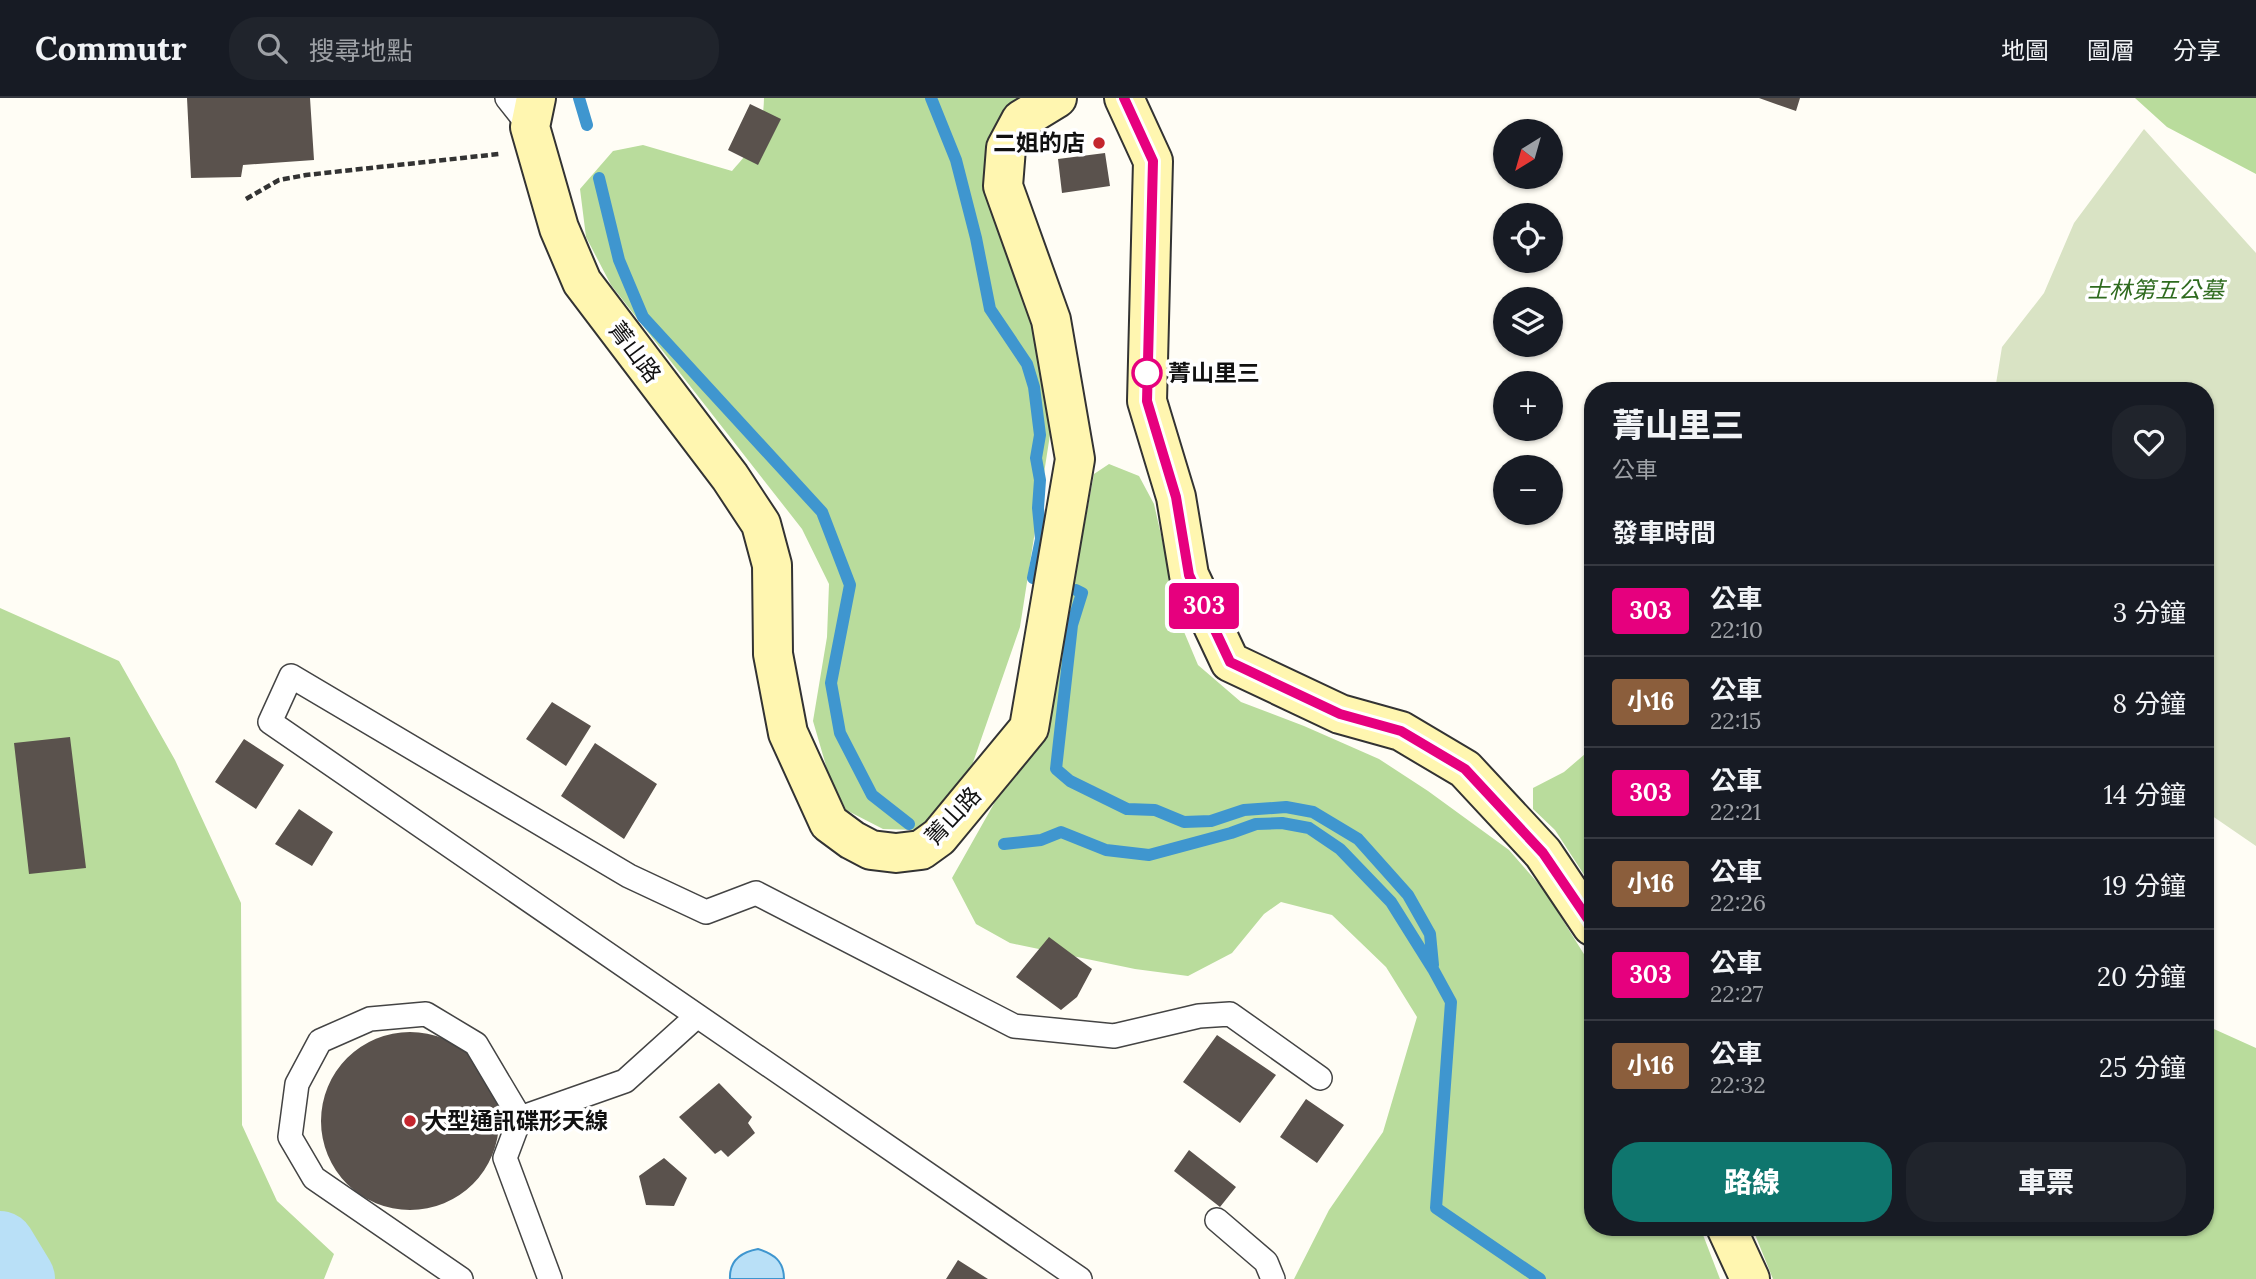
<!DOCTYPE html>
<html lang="zh-TW">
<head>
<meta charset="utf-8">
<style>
	:root { --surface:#171b24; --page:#20242c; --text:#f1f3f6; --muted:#9ea1a6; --line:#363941; --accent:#0f766e }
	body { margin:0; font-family:Lora,"Noto Sans TC",serif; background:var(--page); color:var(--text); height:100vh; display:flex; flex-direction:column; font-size:26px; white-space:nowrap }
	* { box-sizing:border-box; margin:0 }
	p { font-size:23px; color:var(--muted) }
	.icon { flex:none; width:38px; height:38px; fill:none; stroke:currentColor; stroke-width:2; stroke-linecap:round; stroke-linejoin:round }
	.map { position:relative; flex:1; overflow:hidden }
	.side { position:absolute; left:1584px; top:284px; width:630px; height:854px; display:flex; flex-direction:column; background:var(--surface); border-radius:28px; box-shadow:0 2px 5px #0004 }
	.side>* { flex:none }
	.badge { padding:0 14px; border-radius:5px; font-size:24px; line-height:46px }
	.needle { width:46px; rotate:217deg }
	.fabs { position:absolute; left:1493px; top:21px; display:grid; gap:14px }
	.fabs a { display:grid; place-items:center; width:70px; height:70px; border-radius:50%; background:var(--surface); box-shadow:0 2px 5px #0004; font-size:35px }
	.map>.badge { position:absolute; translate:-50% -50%; box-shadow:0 0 0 4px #fff }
	h2 { padding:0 28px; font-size:26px; line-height:63px }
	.round { display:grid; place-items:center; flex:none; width:74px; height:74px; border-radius:28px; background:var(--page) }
	.summary { display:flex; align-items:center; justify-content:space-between; height:119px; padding:0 28px }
	h1 { font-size:33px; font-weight:800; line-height:52px }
	.primary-button { display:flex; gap:14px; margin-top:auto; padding:14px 28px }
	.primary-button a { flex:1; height:80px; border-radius:28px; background:var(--accent); color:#fff; font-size:28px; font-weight:800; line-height:80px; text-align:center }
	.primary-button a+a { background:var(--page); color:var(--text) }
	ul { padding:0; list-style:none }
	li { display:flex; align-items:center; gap:21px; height:91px; padding:0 28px; border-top:2px solid var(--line) }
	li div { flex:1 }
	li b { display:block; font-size:26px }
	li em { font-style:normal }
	li .badge { min-width:77px; font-weight:700; text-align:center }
	header { display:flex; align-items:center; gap:42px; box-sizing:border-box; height:98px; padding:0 35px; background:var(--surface); border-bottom:2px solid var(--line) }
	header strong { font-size:33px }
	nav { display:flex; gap:38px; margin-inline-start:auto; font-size:24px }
	.search { width:490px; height:63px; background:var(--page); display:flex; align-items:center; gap:18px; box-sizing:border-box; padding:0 24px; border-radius:28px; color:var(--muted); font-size:26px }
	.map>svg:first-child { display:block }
	.forest { fill:#b9dc9c }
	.cemetery { fill:#d9e3c4 }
	.water { fill:#b9e0f7; stroke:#3f96cf; stroke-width:2 }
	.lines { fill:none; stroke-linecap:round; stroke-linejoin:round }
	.stream { stroke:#3f96cf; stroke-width:12 }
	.river { stroke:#b9e0f7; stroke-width:70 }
	.building { fill:#5a524d }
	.lane-casing { stroke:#444; stroke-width:26 }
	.secondary-casing { stroke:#333; stroke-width:42 }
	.path { stroke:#333; stroke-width:4.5; stroke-dasharray:7 3.5; stroke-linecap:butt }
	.lane { stroke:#fff; stroke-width:23 }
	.secondary { stroke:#fff6b0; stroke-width:38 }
	.line-casing { stroke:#fff; stroke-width:16 }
	.line { stroke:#e6007e; stroke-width:10 }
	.poi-dot { fill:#c4262e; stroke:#fff; stroke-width:2.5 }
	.stop-dot { fill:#fff; stroke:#e6007e; stroke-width:3.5 }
	.labels { text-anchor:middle; stroke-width:7; stroke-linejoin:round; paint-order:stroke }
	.poi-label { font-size:23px; font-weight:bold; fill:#111; stroke:#fff; text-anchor:end }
	.park-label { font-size:23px; font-style:italic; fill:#2f6b1f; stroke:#fff }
	.street-label { font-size:23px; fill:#111; stroke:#fff }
	.stop-label { font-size:23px; font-weight:bold; fill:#111; stroke:#fff; text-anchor:start }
</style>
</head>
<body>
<header>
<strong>Commutr</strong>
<div class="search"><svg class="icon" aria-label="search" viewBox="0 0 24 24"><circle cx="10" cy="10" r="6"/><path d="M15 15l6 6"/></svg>搜尋地點</div>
<nav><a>地圖</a><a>圖層</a><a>分享</a></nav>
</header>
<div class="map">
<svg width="2256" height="1181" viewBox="0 0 2256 1181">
	<rect width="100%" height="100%" fill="#fffdf5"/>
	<path class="forest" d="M764 0H1022L1003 21 1052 324 1020 529 968 679 918 732 883 731 846 712 829 678 813 623 827 539 829 486 802 431 611 187 586 139 580 91 613 53 643 47 732 73C755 47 763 36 764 0Z
		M2135 0H2256V76L2167 29Z
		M1109 366 1139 378 1154 406 1182 529 1198 567 1241 604 1304 628 1379 661 1428 693 1509 752 1544 792 1592 869V1129H1700L1720 1181H1294L1329 1112 1383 1034 1417 919 1386 869 1332 817 1281 804 1264 816 1232 855 1188 878 1135 871 1010 845 976 826 952 780 1000 695 1065 531 1094 376Z
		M0 510 119 563 175 662 241 805 242 1027 277 1103 334 1156 324 1181H0Z
		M1592 650V789L1555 732 1533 711V690L1564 674Z
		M2205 927 2256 950V1181H1773L1752 1129H2205Z"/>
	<path class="cemetery" d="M2144 31 2256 155V748L2205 713V292H1995L2002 249 2044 195 2074 125Z"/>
	<path class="water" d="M758 1151C774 1156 784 1163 784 1181H730C729 1162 742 1154 758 1151Z"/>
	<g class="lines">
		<path class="stream" d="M579 0 587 27
			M931 0 956 62 976 140 990 211 1027 266 1034 289 1040 337 1036 360 1040 382 1038 410 1041 441 1033 480
			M599 80 619 162 643 219 822 414 850 487 831 585 840 635 872 697 909 726
			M1076 492 1082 495 1072 527 1056 671 1070 683 1127 711 1155 712 1184 724 1211 723 1244 712 1286 709 1313 714 1358 741 1408 797 1430 836 1433 867
			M1004 746 1041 742 1061 734 1106 752 1149 757 1231 735 1256 726 1282 725 1309 730 1340 751 1391 804 1433 871 1451 904 1436 1110 1540 1181"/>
		<path class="river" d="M0 1148 20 1181"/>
	</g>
	<path class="building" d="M187 0H310L314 62 243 67 241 79 191 80Z
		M1759 0H1800L1796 13Z
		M750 6 781 21 758 67 728 52Z
		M1105 55 1110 88 1062 95 1058 61Z
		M552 604 591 628 566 668 526 641Z
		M70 639 86 770 29 776 14 645Z
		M244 641 284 667 256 711 215 684Z
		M595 645 657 686 624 741 561 698Z
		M299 711 333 734 312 768 275 746Z
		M1049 839 1092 871 1077 899 1061 912 1016 879Z
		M321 1023a89 89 0 1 1 178 0a89 89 0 1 1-178 0Z
		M1217 937 1276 977 1240 1025 1183 984Z
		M719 985 752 1019 748 1025 755 1035 728 1059 721 1052 715 1056 679 1019Z
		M1306 1001 1344 1027 1317 1065 1280 1039Z
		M1189 1052 1236 1089 1220 1109 1174 1073Z
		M664 1060 687 1080 674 1108 646 1107 639 1078Z
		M958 1162 988 1181H946Z"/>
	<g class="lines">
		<g class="lane-casing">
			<path id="lane" d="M507 0 530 29
				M1217 1122 1266 1164 1273 1181
				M461 1181 314 1080 290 1039 297 986 320 943 370 921 426 916 476 946 520 1020
				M550 1181 505 1060 520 1020 625 983 697 918
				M1080 1181 270 624 291 578 629 778 706 814 756 795 1014 928 1114 938 1199 918 1230 916 1320 980"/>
		</g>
		<g class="secondary-casing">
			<path id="secondary" d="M536 0 530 29 559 130 582 184 730 379 761 426 772 467 773 556 788 635 829 725 852 742 871 752 896 755 921 752 939 739 1029 630 1075 361 1051 222 1003 88 1006 50 1021 22 1057 0
				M1124 0 1153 63 1147 303 1176 399 1189 477 1230 564 1340 616 1401 633 1465 671 1543 755 1592 828
				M1726 1129 1750 1181"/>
		</g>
		<path class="path" d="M246 101 279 82 306 77 499 56"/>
		<use href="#lane" class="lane"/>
		<use href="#secondary" class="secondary"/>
	</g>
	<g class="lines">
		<g class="line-casing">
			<path id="line" d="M1124 0 1153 63 1147 303 1176 399 1189 477 1230 564 1340 616 1401 633 1465 671 1543 755 1592 827"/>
		</g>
		<use href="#line" class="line"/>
	</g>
	<g class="poi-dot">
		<circle cx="1099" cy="45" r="7"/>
		<circle cx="410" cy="1023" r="7"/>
	</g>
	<circle class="stop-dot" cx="1147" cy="275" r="14"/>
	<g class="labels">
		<g class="poi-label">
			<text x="1085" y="53">二姐的店</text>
			<text x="424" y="1031" text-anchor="start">大型通訊碟形天線</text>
		</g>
		<g class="park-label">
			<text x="2155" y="200">士林第五公墓</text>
		</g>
		<g class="street-label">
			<text transform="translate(635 254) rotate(53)" y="8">菁山路</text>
			<text transform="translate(953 718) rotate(-47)" y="8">菁山路</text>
		</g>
		<g class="stop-label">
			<text x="1168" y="283">菁山里三</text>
		</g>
	</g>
</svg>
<div class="fabs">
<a><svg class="needle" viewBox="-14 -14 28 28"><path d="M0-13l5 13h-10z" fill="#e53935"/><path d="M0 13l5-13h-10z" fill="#9ea1a6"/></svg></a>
<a><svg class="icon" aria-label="locate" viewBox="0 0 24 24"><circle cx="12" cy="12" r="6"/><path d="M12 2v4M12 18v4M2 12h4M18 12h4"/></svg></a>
<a><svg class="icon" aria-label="layers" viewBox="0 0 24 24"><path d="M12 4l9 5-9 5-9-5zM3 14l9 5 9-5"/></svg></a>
<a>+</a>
<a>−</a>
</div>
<b class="badge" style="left:1204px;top:508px;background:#e6007e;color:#fff">303</b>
<section class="side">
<div class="summary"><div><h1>菁山里三</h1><p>公車</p></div><a class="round"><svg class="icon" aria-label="heart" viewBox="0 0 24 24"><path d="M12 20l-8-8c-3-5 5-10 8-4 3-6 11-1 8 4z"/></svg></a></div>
<h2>發車時間</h2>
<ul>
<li><span class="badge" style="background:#e6007e;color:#fff">303</span><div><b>公車</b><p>22:10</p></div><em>3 分鐘</em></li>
<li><span class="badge" style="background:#8b5e3c;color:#fff">小16</span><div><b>公車</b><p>22:15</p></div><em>8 分鐘</em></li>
<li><span class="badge" style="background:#e6007e;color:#fff">303</span><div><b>公車</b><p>22:21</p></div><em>14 分鐘</em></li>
<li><span class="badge" style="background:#8b5e3c;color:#fff">小16</span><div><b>公車</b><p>22:26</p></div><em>19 分鐘</em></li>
<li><span class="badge" style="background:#e6007e;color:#fff">303</span><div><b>公車</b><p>22:27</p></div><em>20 分鐘</em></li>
<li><span class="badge" style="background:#8b5e3c;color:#fff">小16</span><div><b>公車</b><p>22:32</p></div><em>25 分鐘</em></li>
</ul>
<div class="primary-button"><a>路線</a><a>車票</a></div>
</section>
</div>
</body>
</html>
